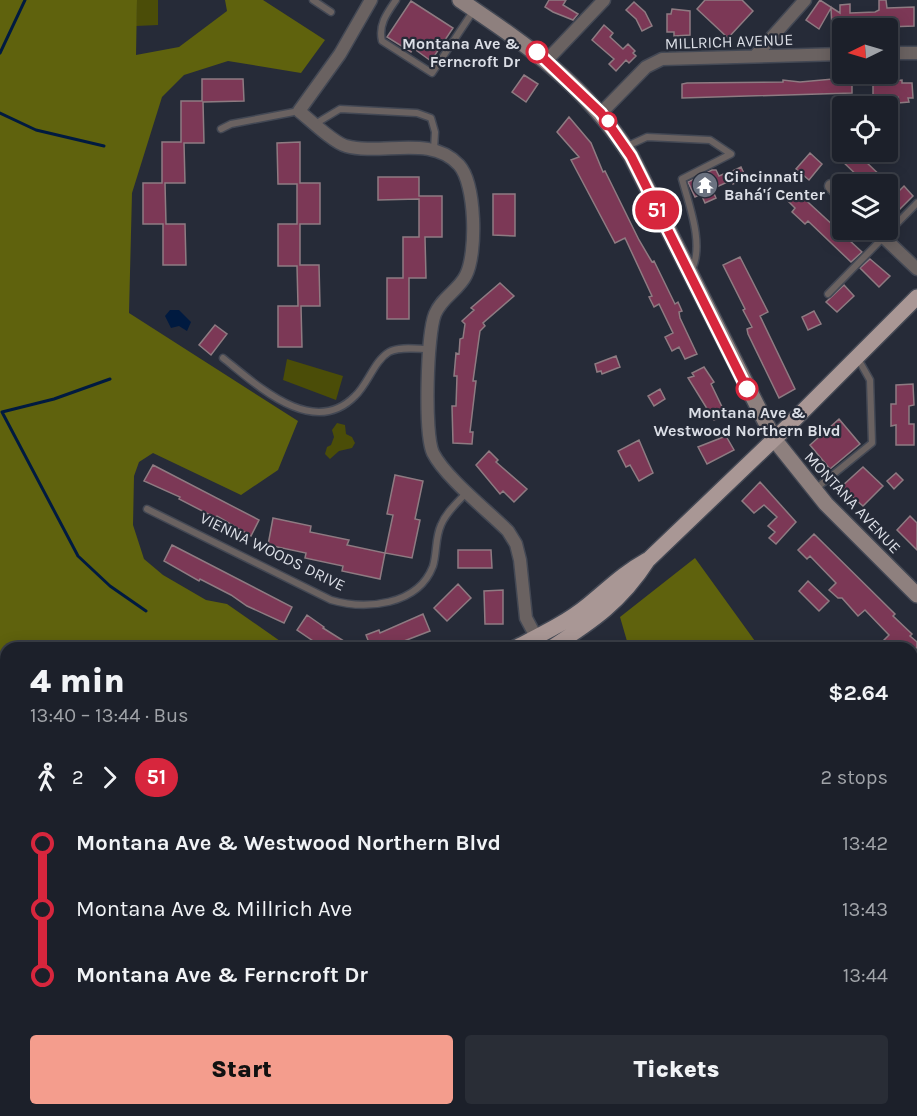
<!DOCTYPE html>
<html lang="en">
<head>
<meta charset="utf-8">
<style>
	:root { --surface:#1c202a; --page:#292d36; --text:#f1f3f6; --muted:#a0a3a8; --line:#3a3e47; --accent:#f49d8d }
	body { margin:0; font-family:Karla,sans-serif; background:var(--page); color:var(--text); height:100vh; display:flex; flex-direction:column; font-size:22px; white-space:nowrap }
	* { box-sizing:border-box; margin:0 }
	p { font-size:20px; color:var(--muted) }
	.icon { flex:none; width:33px; height:33px; fill:none; stroke:currentColor; stroke-width:2; stroke-linecap:round; stroke-linejoin:round }
	.map { position:relative; flex:1; overflow:hidden }
	.drawer { position:absolute; left:0px; top:642px; width:918px; height:474px; display:flex; flex-direction:column; background:var(--surface); border-radius:18px 18px 0 0; box-shadow:0 3px 15px #0003,0 0 0 2px var(--line) }
	.drawer>* { flex:none }
	.badge { padding:0 12px; border-radius:20px; font-size:21px; line-height:39px }
	.needle { width:39px; rotate:265deg }
	.controls { position:absolute; left:832px; top:18px; display:grid; gap:12px }
	.controls a { display:grid; place-items:center; width:66px; height:66px; border-radius:6px; background:var(--surface); box-shadow:0 3px 15px #0003,0 0 0 2px var(--line); font-size:30px }
	.map>.badge { position:absolute; translate:-50% -50%; box-shadow:0 0 0 3px #fff }
	.legs { display:flex; align-items:center; gap:9px; height:66px; padding:0 30px; font-size:20px }
	.legs p { margin-inline-start:auto }
	.summary { display:flex; align-items:center; justify-content:space-between; height:102px; padding:0 30px }
	h1 { font-size:33px; font-weight:800; line-height:45px }
	.action { display:flex; gap:12px; margin-top:auto; padding:12px 30px }
	.action a { flex:1; height:69px; border-radius:6px; background:var(--accent); color:#111; font-size:24px; font-weight:800; line-height:69px; text-align:center }
	.action a+a { background:var(--page); color:var(--text) }
	ul { padding:0 30px; list-style:none }
	li { display:flex; align-items:center; gap:21px; height:66px; font-size:22px }
	li i { display:grid; place-items:center; width:9px; height:100%; margin:0 8px; background:currentColor }
	li i::after { content:''; width:15px; height:15px; margin:-8px; border:4px solid; border-radius:50%; background:var(--surface) }
	li p { margin-inline-start:auto }
	li:first-child i { background:linear-gradient(#0000 50%,currentColor 0) }
	li:last-child i { background:linear-gradient(currentColor 50%,#0000 0) }
	.map>svg:first-child { display:block }
	.green { fill:#4b4d08 }
	.forest { fill:#5f620d }
	.water { fill:#001a40 }
	.lines { fill:none; stroke-linecap:round; stroke-linejoin:round }
	.stream { stroke:#001a40; stroke-width:3 }
	.building { fill:#7c3856; stroke:#8e7b82; stroke-width:1.5 }
	.lane-casing { stroke:#434854; stroke-width:9 }
	.street-casing { stroke:#434854; stroke-width:15 }
	.secondary-casing { stroke:#434854; stroke-width:18 }
	.primary-casing { stroke:#434854; stroke-width:18 }
	.lane { stroke:#6a6261; stroke-width:6 }
	.street { stroke:#6a6261; stroke-width:12 }
	.secondary { stroke:#8e807e; stroke-width:15 }
	.primary { stroke:#a99795; stroke-width:15 }
	.line-1-casing { stroke:#fff; stroke-width:14 }
	.line-1 { stroke:#d7263d; stroke-width:9 }
	.stop-1-dot { fill:#fff; stroke:#d7263d; stroke-width:3 }
	.labels { text-anchor:middle; stroke-width:4.5; stroke-linejoin:round; paint-order:stroke }
	.street-label { font-size:16px; fill:#dbdee6; stroke:#262b38 }
	.stop-label { font-size:16px; font-weight:bold; fill:#dbdee6; stroke:#262b38; text-anchor:end }
	.poi-label { font-size:16px; font-weight:bold; fill:#dbdee6; stroke:#262b38; text-anchor:start }
</style>
</head>
<body>
<div class="map">
<svg width="917" height="1116" viewBox="0 0 917 1116">
	<rect width="100%" height="100%" fill="#262b38"/>
	<path class="green" d="M137 0H158V25L136 26Z
		M287 359 343 376 336 400 283 380Z
		M337 423 345 425 346 434 352 437 355 443 352 448 339 451 330 459 325 454 327 447 331 445 334 437 332 430Z"/>
	<path class="forest" d="M0 0H137L136 55 179 47 227 11 225 0H263L325 40 301 73 228 61 184 75 162 97 132 193 129 313 298 421 278 470 241 495 153 453 139 462 134 476 133 525 144 559 163 575 206 600 227 604 290 648H6V1095L0 1092Z
		M695 558 760 648H629L620 617Z
		M32 1110H352L357 1116H43Z"/>
	<path class="water" d="M170 310H179L191 322 187 331 179 326 171 328 165 316Z"/>
	<g class="lines">
		<path class="stream" d="M0 53 25 0
			M0 113 36 130 104 146
			M2 412 78 556 110 586 146 611
			M2 412 54 399 110 379
			M196 1110 204 1116"/>
	</g>
	<path class="building" d="M549 0H566L563 5 578 14 573 20 553 12 545 7Z
		M705 0H742L753 11 728 38 697 9Z
		M820 0 840 13V5L850 4V13L875 12 879 10V0H886L887 8 914 7V26L832 29 831 8 819 29 806 20Z
		M411 1 453 28 431 61 413 48 411 52 387 37Z
		M634 2 645 12 652 26 642 31 636 19 626 10Z
		M672 9 690 11V35L674 36V32H667V14H671Z
		M604 25 613 33 610 37 623 49 628 44 635 51 633 53 636 56 629 63 626 60 616 71 609 64 614 59 592 40Z
		M524 75 538 84 526 102 512 92Z
		M844 78 845 85H852V93L682 98V84L687 83 783 82V80L800 82Z
		M202 79H243L244 101 203 102 204 143H184L185 183H165L166 224H185L186 265H163V224H143V183H162V142H181V101H202Z
		M902 80V83H912L913 98H908L909 102 898 103V97H873V83Z
		M569 117 591 143 603 172 605 171 639 240 652 262 654 261 675 304 678 302 682 311 679 312 680 318 697 354 685 359 679 347 672 351 665 337 673 333 659 304 654 307 649 297 652 296 625 238 615 243 571 160 579 157 557 132Z
		M300 142V183H320V224H300V265H319L320 306H301L302 347H278V306H298L297 266H278V224H297V184H278L277 143Z
		M844 152H874L865 161 885 180 881 184H866L838 157Z
		M810 153 822 164 809 180 796 169Z
		M741 167 746 178 733 184 728 173Z
		M712 170H716L719 176 726 173 730 181 712 189 716 198 705 203 701 194 695 197 688 182Z
		M378 177H419V196H442V237H425L426 278H409V319H387V278H403V237H419V199L378 200Z
		M904 186 913 196 895 214 888 207V187L896 194Z
		M797 192 862 252 851 262 808 221 805 224 792 212 795 208 788 201Z
		M493 194H515V236L493 235Z
		M740 257 768 312 760 316 795 389 779 398 748 334 747 329 752 327 743 310 745 309 723 265Z
		M870 259 890 276 879 287 860 268Z
		M500 283 514 296 483 323 485 326 480 331 473 381H476L470 432H473L472 444 453 443 452 406H456L457 376H454L456 353 459 354 460 339 463 338 465 324 462 321 474 310 471 308Z
		M844 285 854 296 837 312 826 302Z
		M814 311 821 324 808 330 802 317Z
		M215 325 227 334 211 355 199 345Z
		M616 356 620 367 602 374 601 371 597 372 595 364Z
		M704 367 714 382 711 384 724 411V415L714 420 688 378 694 376 692 373Z
		M913 384 914 405 909 406V424H914V445H896V425L891 426V404H896V385Z
		M660 389 665 399 654 406 648 396Z
		M839 419 860 444 830 469 810 445Z
		M726 436 734 450 707 464 698 447Z
		M639 440 653 473 639 481 630 465 626 467 618 451Z
		M489 451 498 460 496 462 527 489 514 502 503 491 500 494 476 465Z
		M153 465 259 520 251 536 217 516 216 518 179 499 180 497 144 481Z
		M863 467 883 486 863 506 841 487Z
		M896 473 903 480 894 489 887 481Z
		M395 475 423 481 415 519 420 520 412 558 385 553 393 515 387 514Z
		M760 482 796 522 776 544 769 538 775 532 768 526 777 517 764 505 754 513 742 501Z
		M910 516 917 523V550L897 530Z
		M273 518 311 526 310 532 349 540 347 545 385 553 380 579 342 571 343 566 305 558 306 553 268 545Z
		M814 534 895 614 893 616 912 634 910 636 917 642V648H876L889 635 865 610 858 616 842 598H838L829 590 836 583 810 556 807 559 798 550Z
		M172 545 292 607 284 623 247 606 231 595 200 579 199 581 164 561Z
		M458 550H491L492 568H458Z
		M808 581 829 601 819 611 799 591Z
		M458 584 471 598 447 621 434 608Z
		M503 590V624H485L484 591Z
		M423 614 430 631 386 648H371L366 635 379 630 380 633Z
		M307 615 324 627 323 628 355 648H320L311 642 313 641 297 630Z"/>
	<g class="lines">
		<g class="lane-casing">
			<path id="lane" d="M313 0 331 12
				M396 0C387 13 378 25 382 41L432 73 474 10
				M315 124 340 109 417 113 431 118 435 132 434 150
				M221 129 231 124 299 111
				M625 147 647 137 710 140 731 154 682 179C689 205 705 246 691 271
				M828 294 917 203
				M223 358C257 385 313 439 355 396 368 384 374 361 389 352 399 346 418 349 430 349
				M814 490 872 443 870 380 857 357
				M147 509 331 600C365 610 418 606 433 566 437 553 435 538 441 525 446 512 458 502 467 492
				M901 1110 917 1112"/>
		</g>
		<g class="street-casing">
			<path id="street" d="M371 0 340 54 299 111C310 120 334 143 346 146 382 156 431 134 459 165 476 184 477 253 466 275 459 290 442 297 435 314 427 334 424 434 433 453 445 477 488 511 508 531L516 544 520 560 526 618 542 648
				M888 53H917
				M755 56 805 0
				M547 60 604 0
				M601 113 646 67 662 59 843 54
				M831 186 843 198
				M876 230 917 269
				M0 783 6 785
				M453 1110 461 1116
				M781 1110 791 1116"/>
		</g>
		<g class="secondary-casing">
			<path id="secondary" d="M460 0C528 46 586 85 631 156L774 439 826 504 917 595"/>
		</g>
		<g class="primary-casing">
			<path id="primary" d="M515 648C540 635 566 623 588 605 609 588 622 574 647 560
				M551 648C593 621 621 602 648 560L790 424 917 297
				M0 1116 6 1107
				M19 1116 23 1110"/>
		</g>
		<use href="#lane" class="lane"/>
		<use href="#street" class="street"/>
		<use href="#secondary" class="secondary"/>
		<use href="#primary" class="primary"/>
	</g>
	<g class="lines">
		<g class="line-1-casing">
			<path id="line-1" d="M537 52 601 113 631 156 747 389"/>
		</g>
		<use href="#line-1" class="line-1"/>
	</g>
	<defs>
		<g id="temple-disc" transform="scale(1.35)"><circle r="9.5" fill="#6b7280" stroke="#262b38"/><path d="M0-6L5-2H3V0L6.5 2.5H4V6H1.5V3h-3V6H-4V2.5H-6.5L-3 0V-2H-5Z" fill="#fff"/></g>
	</defs>
	<g fill-rule="evenodd">
		<use href="#temple-disc" x="705" y="185"/>
	</g>
	<g class="stop-1-dot">
		<circle cx="537" cy="52" r="10"/>
		<circle cx="608" cy="121" r="8"/>
		<circle cx="747" cy="389" r="10"/>
	</g>
	<g class="labels">
		<g class="street-label">
			<text transform="translate(729 41) rotate(-2)" y="6">MILLRICH AVENUE</text>
			<text transform="translate(853 502) rotate(47)" y="6">MONTANA AVENUE</text>
			<text transform="translate(273 551) rotate(26)" y="6">VIENNA WOODS DRIVE</text>
		</g>
		<g class="stop-label">
			<text x="520" y="49">Montana Ave &amp;<tspan x="520" dy="18">Ferncroft Dr</tspan></text>
			<text x="747" y="418" text-anchor="middle">Montana Ave &amp;<tspan x="747" dy="18">Westwood Northern Blvd</tspan></text>
		</g>
		<g class="poi-label">
			<text x="724" y="182">Cincinnati<tspan x="724" dy="18">Bahá'í Center</tspan></text>
		</g>
	</g>
</svg>
<div class="controls">
<a><svg class="needle" viewBox="-14 -14 28 28"><path d="M0-13l5 13h-10z" fill="#e53935"/><path d="M0 13l5-13h-10z" fill="#a0a3a8"/></svg></a>
<a><svg class="icon" aria-label="locate" viewBox="0 0 24 24"><circle cx="12" cy="12" r="6"/><path d="M12 2v4M12 18v4M2 12h4M18 12h4"/></svg></a>
<a><svg class="icon" aria-label="layers" viewBox="0 0 24 24"><path d="M12 4l9 5-9 5-9-5zM3 14l9 5 9-5"/></svg></a>
</div>
<b class="badge" style="left:657px;top:210px;background:#d7263d;color:#fff">51</b>
<section class="drawer">
<div class="summary"><div><h1>4 min</h1><p>13:40 – 13:44 · Bus</p></div><b>$2.64</b></div>
<div class="legs"><svg class="icon" aria-label="walk" viewBox="0 0 24 24"><circle cx="13" cy="4" r="2"/><path d="M13 8l-2 6 4 7M11 14l-3 7M7 12l3-4h3l4 4"/></svg>2<svg class="icon" aria-label="forward" viewBox="0 0 24 24"><path d="M9 5l7 7-7 7"/></svg><b class="badge" style="background:#d7263d;color:#fff">51</b><p>2 stops</p></div>
<ul>
<li><i style="color:#d7263d"></i><b>Montana Ave &amp; Westwood Northern Blvd</b><p>13:42</p></li>
<li><i style="color:#d7263d"></i><span>Montana Ave &amp; Millrich Ave</span><p>13:43</p></li>
<li><i style="color:#d7263d"></i><b>Montana Ave &amp; Ferncroft Dr</b><p>13:44</p></li>
</ul>
<div class="action"><a>Start</a><a>Tickets</a></div>
</section>
</div>
</body>
</html>
